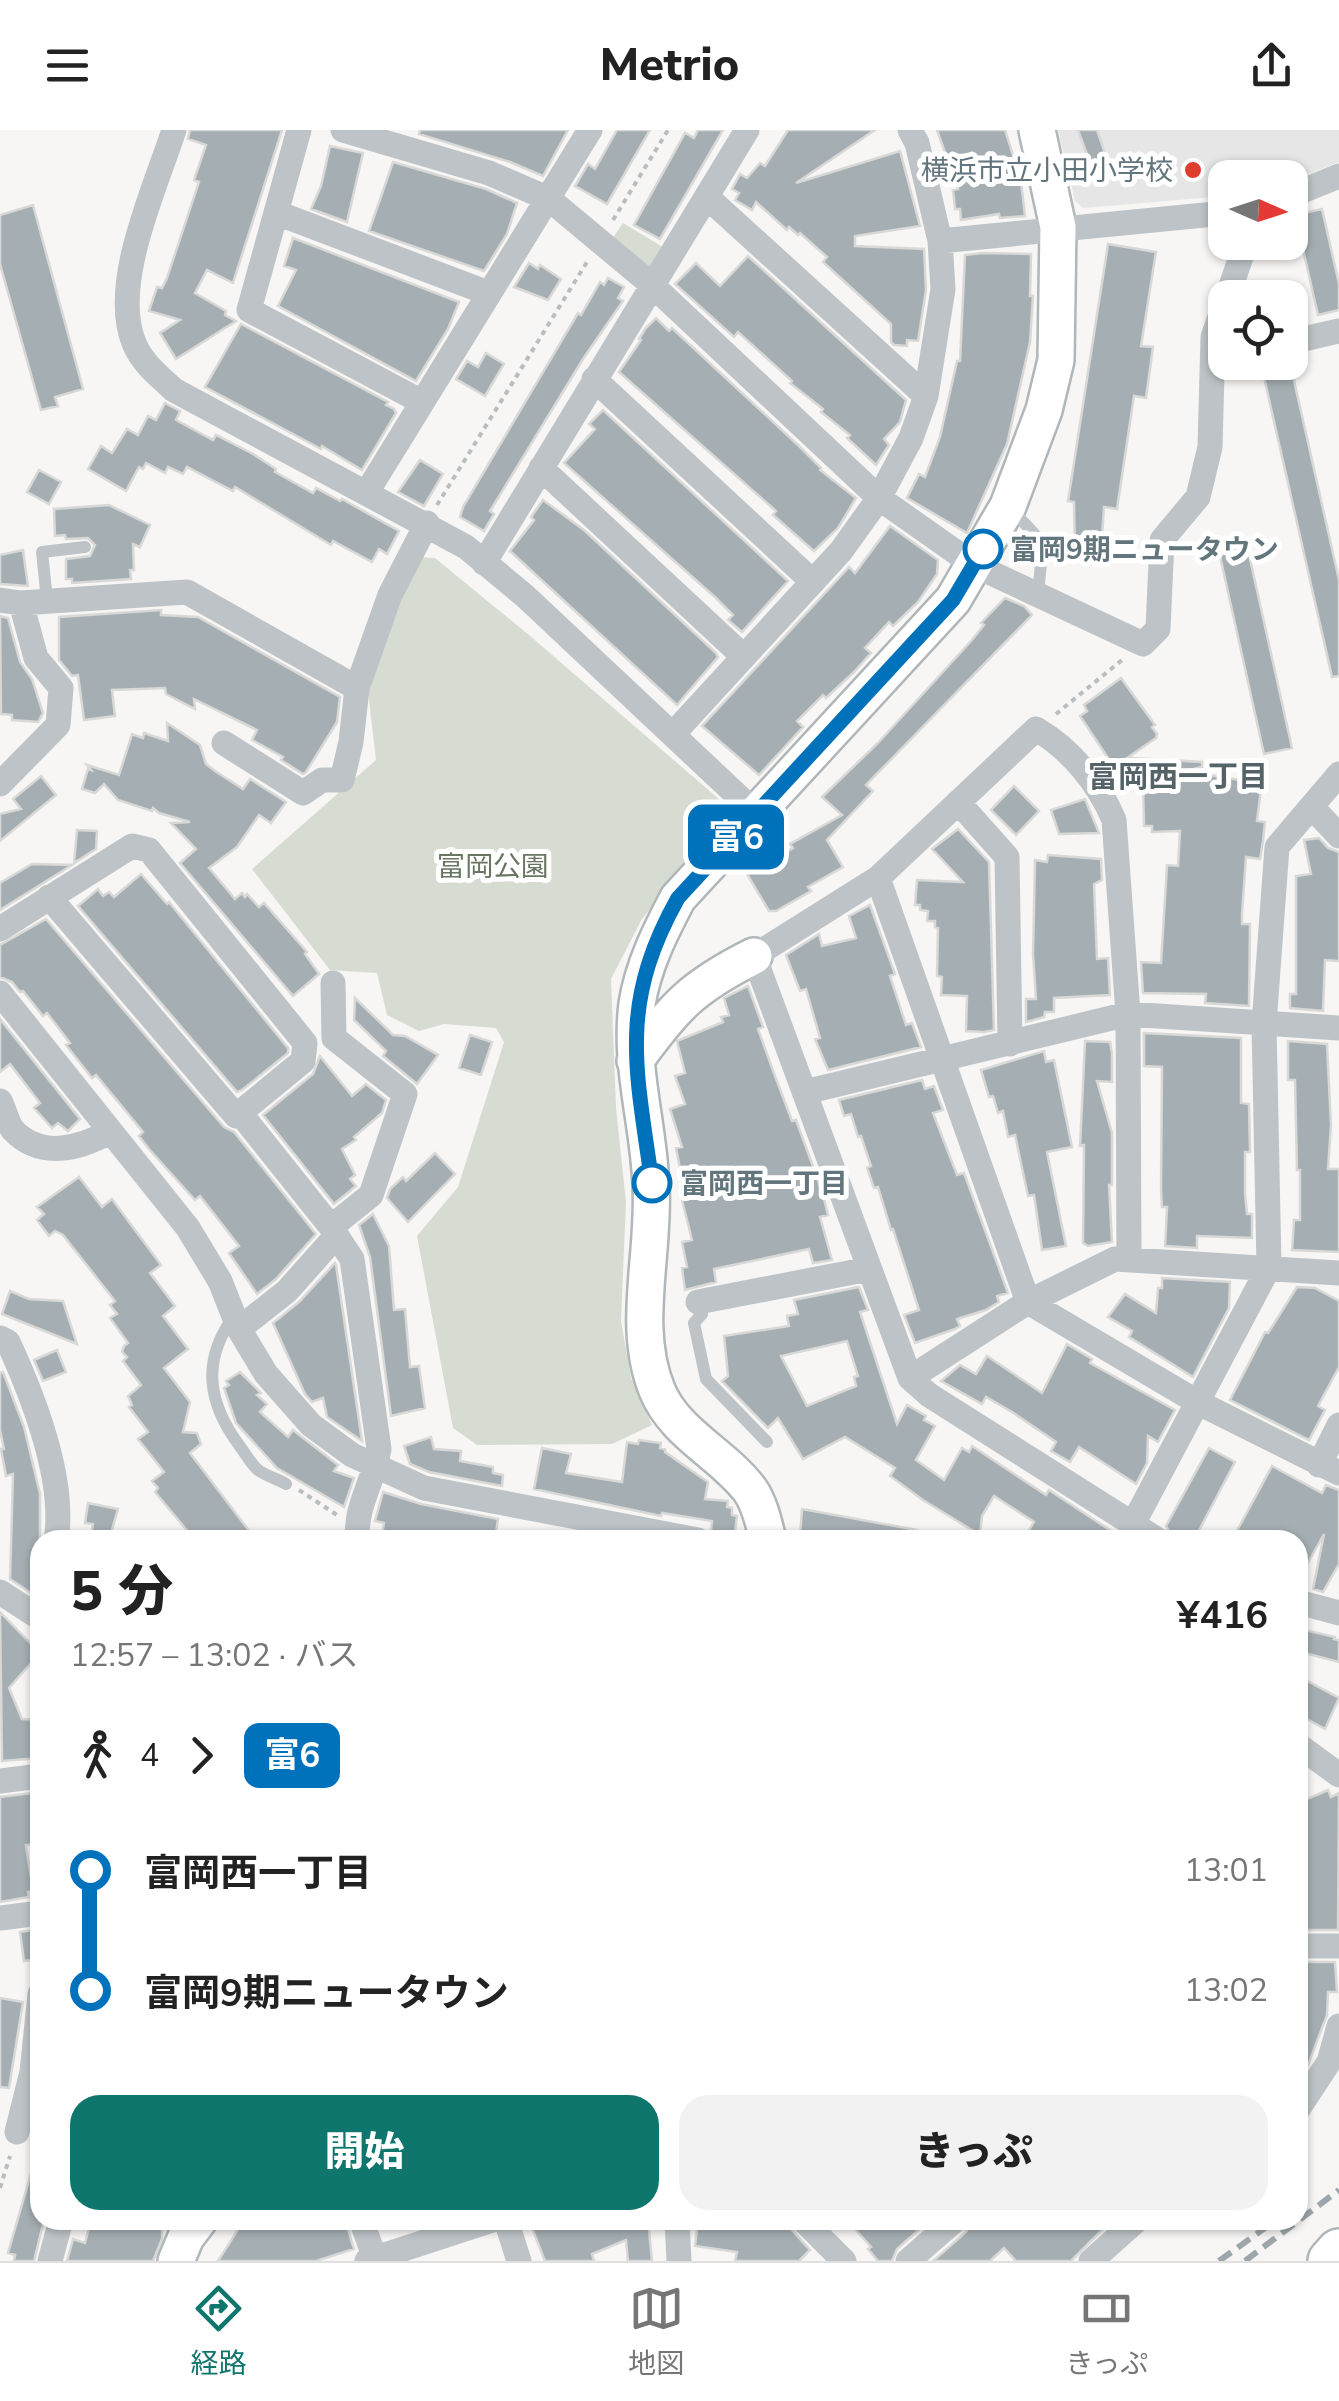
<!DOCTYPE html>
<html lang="ja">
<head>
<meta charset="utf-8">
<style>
	:root { --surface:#fff; --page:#f2f2f2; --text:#222; --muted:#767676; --line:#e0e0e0; --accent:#0f766e }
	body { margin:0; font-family:"Nunito Sans","Noto Sans JP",sans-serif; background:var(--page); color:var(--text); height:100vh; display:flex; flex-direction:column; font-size:38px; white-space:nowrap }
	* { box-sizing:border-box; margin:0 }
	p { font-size:32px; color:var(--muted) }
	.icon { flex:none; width:55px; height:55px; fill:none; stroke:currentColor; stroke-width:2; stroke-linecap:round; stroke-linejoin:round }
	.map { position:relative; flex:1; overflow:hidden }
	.sheet { position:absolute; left:30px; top:1400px; width:1278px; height:700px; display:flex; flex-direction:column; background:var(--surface); border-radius:30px; box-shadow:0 2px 8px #0004 }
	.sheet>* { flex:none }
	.badge { padding:0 20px; border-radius:15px; font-size:35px; line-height:65px }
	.needle { width:65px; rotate:93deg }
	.fabs { position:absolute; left:1208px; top:30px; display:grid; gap:20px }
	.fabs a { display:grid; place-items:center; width:100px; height:100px; border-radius:20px; background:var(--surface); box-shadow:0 2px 8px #0004; font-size:50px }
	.map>.badge { position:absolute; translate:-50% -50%; box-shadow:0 0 0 5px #fff }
	.legs { display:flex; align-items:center; gap:15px; height:110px; padding:0 40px; font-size:32px }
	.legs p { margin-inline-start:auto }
	.headline { display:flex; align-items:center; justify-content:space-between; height:170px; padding:0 40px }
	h1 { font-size:55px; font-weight:800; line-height:75px }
	.cta { display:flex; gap:20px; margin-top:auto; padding:20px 40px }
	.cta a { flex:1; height:115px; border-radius:30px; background:var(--accent); color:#fff; font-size:40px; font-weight:800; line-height:115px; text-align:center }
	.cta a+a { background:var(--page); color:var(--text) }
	ul { padding:0 40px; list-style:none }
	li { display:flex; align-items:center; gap:35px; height:120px; font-size:38px }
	li i { display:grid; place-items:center; width:15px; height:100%; margin:0 12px; background:currentColor }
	li i::after { content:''; width:25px; height:25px; margin:-12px; border:8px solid; border-radius:50%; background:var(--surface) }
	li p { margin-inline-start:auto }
	li:first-child i { background:linear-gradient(#0000 50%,currentColor 0) }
	li:last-child i { background:linear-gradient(currentColor 50%,#0000 0) }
	header { display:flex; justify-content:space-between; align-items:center; height:130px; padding:0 40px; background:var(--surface); font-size:45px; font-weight:800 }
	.tabs { display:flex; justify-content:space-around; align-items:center; height:140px; border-top:2px solid var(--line); background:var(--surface); font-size:28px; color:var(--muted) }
	.tabs a { display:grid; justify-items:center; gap:5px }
	.tabs .selected { color:var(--accent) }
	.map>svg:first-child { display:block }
	.built { fill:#e5e6e5 }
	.green { fill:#d7dcd3 }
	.building { fill:#a5afb3; stroke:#d8d8d6; stroke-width:2.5; fill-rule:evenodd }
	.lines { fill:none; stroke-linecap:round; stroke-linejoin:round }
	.secondary-casing { stroke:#b0b7ba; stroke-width:40 }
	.highway-casing { stroke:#b1b6b9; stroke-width:50 }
	.path { stroke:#babdbf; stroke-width:4; stroke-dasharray:5 5; stroke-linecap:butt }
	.lane { stroke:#bdc3c6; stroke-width:12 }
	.street { stroke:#bdc3c6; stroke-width:25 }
	.secondary { stroke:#fff; stroke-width:35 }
	.highway { stroke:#fff; stroke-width:45 }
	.rail { stroke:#9da6aa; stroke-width:6; stroke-dasharray:15 8; stroke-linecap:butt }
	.line-1-casing { stroke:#fff; stroke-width:22 }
	.line-1 { stroke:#0072bc; stroke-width:15 }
	.poi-dot { fill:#dd3e2e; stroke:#fff; stroke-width:4 }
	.stop-1-dot { fill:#fff; stroke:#0072bc; stroke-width:5 }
	.labels { text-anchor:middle; stroke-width:10; stroke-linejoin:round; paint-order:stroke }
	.poi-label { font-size:28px; fill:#63767e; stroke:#fff; text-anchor:end }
	.stop-label { font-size:28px; font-weight:bold; fill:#63767e; stroke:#fff; text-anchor:start }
	.park-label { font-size:28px; fill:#687662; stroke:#fff }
	.neighbourhood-label { font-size:30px; font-weight:bold; fill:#556369; stroke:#fff }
</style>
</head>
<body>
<header><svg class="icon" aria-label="menu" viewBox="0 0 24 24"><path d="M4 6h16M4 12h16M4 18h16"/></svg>Metrio<svg class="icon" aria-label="share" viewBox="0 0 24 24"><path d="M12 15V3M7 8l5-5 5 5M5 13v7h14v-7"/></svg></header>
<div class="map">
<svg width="1339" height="2131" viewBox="0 0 1339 2131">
	<rect width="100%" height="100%" fill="#f7f6f4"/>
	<path class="built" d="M1058 0H1339V32L1290 51V48H1225V66L1083 78 1075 71Z"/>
	<path class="green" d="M623 93 663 117 649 140 612 109Z
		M417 427 435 428 529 505 727 676 726 686 642 789 611 849 616 978 626 1072 621 1191 631 1248 652 1295 612 1314 477 1315 453 1298 417 1106 458 1057 504 912 496 898 444 894 419 901 387 885 377 843 330 840 252 739 376 630 368 562Z"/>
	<path class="building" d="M190 0H282L233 153 207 140 195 163 226 181 225 185 236 191 176 229 160 203 180 190 149 181 157 157 162 158 167 148 199 52 194 50 206 15 188 9Z
		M420 0H568L543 46 510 32 419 4Z
		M617 0H650L607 74 575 56 588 34 595 39Z
		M698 0H723L660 109 634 95 685 3 694 8Z
		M788 0H875L796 53 900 21 920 96 855 106V116L924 119 926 160 918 211 907 210V216L894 215 891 212V194L823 132 827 127 800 103 798 105 789 97 787 100 756 72 752 80 735 70 739 63 732 59 740 44 747 48 760 33 765 36Z
		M937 0H1005L1021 51 1025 86 1000 88 999 84 961 90 960 79H955L953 60 958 59Z
		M1078 0H1097L1111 41 1095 46Z
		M330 16 363 23 347 92 311 79 321 56Z
		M393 32 486 59 517 73 507 104 484 141 369 101Z
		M33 75 83 259 55 267 58 276 41 280 0 134V85Z
		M1322 79 1339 154V180L1318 185 1295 85Z
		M293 108 459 172 448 199 416 251 278 176 296 140 284 136Z
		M1108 114 1156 122 1141 216 1153 217 1146 268 1134 266 1117 379 1104 377 1100 435 1082 433 1083 427H1075L1074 372 1068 371Z
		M983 123 1031 124 1030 166H1033L1030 212 1007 314 967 403 907 368 919 344 925 347 940 307 957 231H960L965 125Z
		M748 126 906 270 900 292 884 309 889 315 876 335 847 308 850 305 821 282 823 279 790 253 792 251 738 202 734 207 675 154 696 133 720 156Z
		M529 133 538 139 540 135 561 149 548 170 514 157Z
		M608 148 624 157 618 168 623 171 583 229 490 381 494 384 484 401 460 387 463 377 578 183 581 185 600 152 604 155Z
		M656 188 669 201 672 198 799 316 821 338 820 340 856 368 838 398 814 421 773 385 776 381 619 242 641 210 639 209 645 199Z
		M241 194 388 272 386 275 394 279 396 283 362 340 322 316 321 319 205 257Z
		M486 223 504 234 485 266 456 249 467 231 478 237Z
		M1291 237 1339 450V546L1332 547 1263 243Z
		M165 273 180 281 176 290 213 310 216 305 253 324 276 339 275 342 313 363 316 358 340 371 342 369 399 401 387 424 379 419 372 432 333 411 331 415 235 357 233 361 187 337 183 344 168 337 165 343 146 333 143 339 139 337 126 361 88 339 101 316 112 323 127 299 138 305 148 286 156 290Z
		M603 280 788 451 742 502 728 490 733 485 716 468 564 333 595 299 589 294Z
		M420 330 443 344 424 376 398 362Z
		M39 340 61 352 49 374 27 362Z
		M543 370 584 400 716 523 718 527 677 575 510 421 534 390 531 387Z
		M109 375 150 395 140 417 133 414 134 440H130L131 449 72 453V449H66V429L90 426 95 415 88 408 66 409 65 405 55 406 54 379Z
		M890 396 938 430 937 444 918 472 893 496 889 492 865 518 871 523 854 542 826 568 823 565 797 591 803 597 759 645 702 596 849 437 855 443Z
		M1246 411 1292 618 1264 624 1218 417Z
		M23 420 28 456 0 454V425Z
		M1005 468 1024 476 1032 485 866 655 873 661 827 710 843 737 808 757 811 761 776 781H769L747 744 793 718 790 714 842 685 822 667 878 613 972 510 984 495 981 493Z
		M161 480V485L198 487 340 567 337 592 306 642 303 644 281 630 283 627 252 610 257 600 194 569 195 579 166 564 165 558 112 560 115 586 84 590 78 545 72 546 59 530V487Z
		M0 486 8 488 20 532 32 549 43 583 38 592 12 590V585L1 584Z
		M1121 548 1155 595 1152 597 1157 604 1156 608 1114 637 1080 586 1087 581 1084 575Z
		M167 593 200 615 206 634 215 641 243 659 250 649 286 672 271 693 259 685 237 717 209 738 235 769 242 763 245 767 247 764 259 777 264 773 307 822 305 824 319 844 293 866 180 733 196 719 171 693 190 692 159 683 153 678 152 681 118 670 104 654 95 663 82 659 88 639 91 640 87 635 119 645 132 604 143 608 144 603 168 611Z
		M1131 628 1202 632V637L1185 641 1258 653 1257 658 1261 659 1257 691 1265 692 1263 711 1260 729 1246 727 1242 784V794H1250L1249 876 1205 873 1206 864 1143 863 1141 832 1161 833 1167 735 1178 736 1180 701 1152 702V696H1144L1143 651 1136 652Z
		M41 646 56 665 0 711V684L21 679 13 669Z
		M1014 656 1039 681 1016 705 991 680Z
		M1085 669 1099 703 1059 704 1051 680Z
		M958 699 989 732 994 900 984 902 966 901 967 866 941 865 942 847 937 846 938 798 935 797V791H927L928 781 920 780V775H915L917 750 963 752 932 719Z
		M77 700 97 701 96 719 74 733Z
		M1319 708 1328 718 1339 722V831L1325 830 1323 881 1290 878V864H1296V746L1311 744 1304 710Z
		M1048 725 1101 729 1102 750 1094 754 1097 829 1108 828 1110 865 1054 868V882H1045L1044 887 1026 892V869H1036L1033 824 1035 730 1047 732Z
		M32 734 72 735 0 780V753Z
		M141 744 167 774 169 772 288 918V923L242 960 237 962 78 776 98 759 103 766 109 762 114 767Z
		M870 775 895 844 890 846 906 895 912 893 921 917 828 940 815 909 820 908 806 859 800 861 786 825 819 804 822 816 856 808 849 786Z
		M46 789 224 997 234 1002 316 1104 276 1149 257 1164 229 1123 239 1116 200 1066 195 1070 149 1019 139 1006 143 1002 96 945 92 948 66 915 70 913 47 883 43 886 23 861 20 862 12 852 0 847V815Z
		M748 856 763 897 758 899 775 946 792 991 796 990 822 1061 828 1085 820 1087 832 1130 813 1133 809 1119 714 1139 716 1152 685 1160 682 1138 687 1137 682 1112 692 1110 681 1066 685 1065 676 1018 682 1017 670 979 685 974 675 946 685 943 677 911 723 892 721 887 729 885 724 868Z
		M355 868 393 905 405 906 438 925 417 954 383 926 386 921 354 890Z
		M0 889 80 989 68 1001 58 993 52 998 34 978 40 973 10 934 0 942Z
		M1144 903 1241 908V973L1249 974 1250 1022H1245V1064L1247 1084H1252V1108L1197 1106V1118L1165 1116 1167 1077H1162L1161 1059 1162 937 1144 936Z
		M470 905 492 912 481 945 459 938Z
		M1085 911 1110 912 1112 923V952L1097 951 1112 1003V1055H1109L1112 1112 1088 1116 1083 1113 1084 1015 1080 1016Z
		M1288 911 1327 914 1331 995 1328 1039H1339V1122L1292 1120 1294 1090H1300V1040H1297L1295 950H1288Z
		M1044 921 1046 932 1054 930 1072 1017 1047 1022 1066 1116 1042 1120 1034 1065 1028 1066 1015 1005 1008 1007 1003 981 998 983 993 966 989 967 981 940Z
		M320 926 352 966 366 954 386 970 382 983 354 1007 356 1010 342 1019 355 1045 350 1049 356 1056 334 1074 263 985 313 944Z
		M922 950 925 959 934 956 943 980 933 983 957 1045 964 1043 1008 1163 997 1166 999 1172 986 1180 957 1189 960 1196 955 1199 915 1213 904 1185 919 1180 893 1099 891 1100 878 1057 874 1058 867 1038 871 1036 861 1006 858 1007 851 984 844 986 839 970Z
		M435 1023 455 1044 408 1092 387 1068 390 1059 403 1047 406 1051Z
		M79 1047 102 1077 112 1069 161 1135 150 1143 175 1176 163 1186 188 1219 164 1238 190 1272 183 1302 197 1303 201 1314 190 1323 256 1410H195L155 1362 158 1358 152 1351 164 1342 138 1309 148 1302 129 1277 132 1275 128 1266 141 1255 123 1231 127 1227 122 1222 124 1216 128 1213 110 1188 117 1184 110 1175 115 1171 63 1105 55 1101 49 1106 37 1090 44 1084 37 1077Z
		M373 1084 389 1116 394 1180 405 1179 410 1237 419 1236 425 1278 391 1286 370 1127 359 1095Z
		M335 1133 336 1135 362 1311 327 1287 323 1268 312 1272 305 1264 273 1193 299 1172Z
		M1162 1148 1230 1152 1229 1178 1193 1247 1129 1207 1132 1201 1108 1187 1125 1164 1156 1183 1158 1158H1162Z
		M859 1157 868 1180 860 1182 897 1294 907 1275 926 1286 924 1290 935 1296 916 1330 944 1350 962 1318 969 1322 972 1316 1046 1365 1049 1360 1125 1410H1023L1034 1392 994 1366 982 1386 980 1405 923 1370 890 1346 895 1338 845 1307 803 1329 778 1288 768 1298 722 1251 728 1246 724 1206 789 1196 787 1186 798 1184 794 1170ZM847 1211 858 1246 854 1247 856 1256 807 1276 781 1226Z
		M1297 1157 1315 1158 1339 1171V1237L1318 1276 1325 1280 1309 1310 1230 1270 1265 1202 1268 1203Z
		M10 1161 29 1169 63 1171 77 1214 2 1184Z
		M1067 1214 1092 1229 1090 1233 1175 1280 1158 1312 1148 1306 1147 1333 1136 1354 1079 1317 1070 1332 1051 1321 1056 1312 1012 1282 986 1267 982 1274 941 1251 960 1235 976 1244 987 1226 1042 1263Z
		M57 1220 66 1242 43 1251 34 1230Z
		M3 1242 24 1297 40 1364V1410L35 1441 38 1442 34 1465 10 1449 13 1344 6 1346 1 1319H4L0 1300V1243Z
		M240 1242 261 1263 257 1265 267 1274 260 1282 288 1307 293 1300 338 1335 334 1341 354 1348 344 1377 277 1338 236 1293 224 1258 229 1255 226 1251Z
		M431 1307 434 1319 461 1321 460 1331 493 1337V1343L503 1345 502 1356 429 1342 410 1334 404 1316Z
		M639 1310 661 1313 660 1318 665 1319V1322L708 1352 705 1369 728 1371 727 1377 732 1378V1385L737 1386 735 1403 711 1401 712 1391 662 1383 661 1386 534 1359 542 1318 571 1324 566 1343 622 1352 627 1312 638 1314Z
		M1209 1318 1235 1332 1194 1410H1174L1166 1396Z
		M1272 1336 1322 1363 1326 1355 1339 1360V1434L1323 1462 1313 1459 1324 1404 1298 1451V1410H1232Z
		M383 1362 421 1374 498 1389 495 1410H381L384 1393 375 1391Z
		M88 1373 118 1379 109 1410H90L93 1394 85 1393Z
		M802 1379 917 1400 916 1410H823L800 1406Z
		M0 1482 40 1523 9 1558 22 1589 40 1590V1628L2 1631Z
		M1305 1500 1335 1507 1334 1509 1339 1510V1532L1301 1522Z
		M1298 1546 1339 1568 1325 1599 1298 1584Z
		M1328 1660 1331 1667 1339 1663 1338 1800H1298V1673Z
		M40 1662V1713L26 1715 33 1761 28 1762 29 1767 0 1772V1667Z
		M40 1799V1829L24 1831 20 1802Z
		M1298 1832H1335L1337 1862H1328L1327 1885 1308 1935 1298 1933V1887L1305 1888 1301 1834Z
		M0 1868 23 1872 9 1958 0 1957Z
		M34 2033 40 2034V2090H44L34 2131H14L15 2125 8 2123Z
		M91 2090H111L133 2097V2090H155V2095L162 2096V2109L153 2131H67L73 2109 85 2113Z
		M244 2090H345L354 2119 316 2131H218Z
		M552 2090H648L652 2131H628L626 2110 592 2124 594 2131H545L532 2098Z
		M698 2090H755L789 2097 810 2120 799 2131H735L737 2122 695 2116Z
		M866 2090H930L897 2119 892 2131H878L868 2119 871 2117 855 2099Z
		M971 2090H1094L1103 2099 1071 2131H1016L1004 2118 990 2131H933L966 2102Z"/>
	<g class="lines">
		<g class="secondary-casing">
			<path id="secondary" d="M635 931C675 876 692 857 754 826
				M768 1410C764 1394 760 1374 750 1360 723 1324 674 1303 657 1260 631 1197 655 1123 651 1056 649 995 629 936 637 874 643 836 660 802 678 768L953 470 1008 376 1044 280 1056 230 1058 97 1037 0
				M176 2131 186 2107 199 2090"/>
		</g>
		<g class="highway-casing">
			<path id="highway" d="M1331 2131 1339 2122"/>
		</g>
		<path class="path" d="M613 90 668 0
			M437 375 587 132
			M1056 584 1122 530
			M299 1360 337 1385
			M0 2058 10 2026"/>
		<path class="lane" d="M1010 378 1043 413 1038 464
			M47 470 42 422 85 417
			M698 1172 702 1184 694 1193 706 1249 767 1312
			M234 1186C201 1231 208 1273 239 1315 245 1323 251 1334 258 1340 266 1346 278 1349 286 1354"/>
		<path class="street" d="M174 0C155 59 110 154 134 213 142 233 159 246 174 260L466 417 525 466 757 684
			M299 0 249 180 422 272
			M343 0 489 43 549 69 651 154 879 368 974 435 1143 514 1158 499 1162 410 1198 367 1210 317 1213 207 1225 173
			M1290 66 1339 46
			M707 67 926 266
			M277 83 488 163
			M940 111 1225 83
			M1227 168 1246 112
			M1290 212 1339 201
			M594 249 813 452
			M541 338 743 526
			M367 362 590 0
			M484 433 747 0
			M0 470 21 473 187 462 357 558
			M673 604 841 421 879 368 911 308 926 266 943 159 940 111 917 13 910 0
			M224 613 303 663 322 650H342L351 612 357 558 390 465 427 393
			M0 654 58 595 61 558 36 528 21 473
			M958 672 1007 727 1010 914
			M1312 677 1339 706
			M878 748 1028 1172 1199 1273 1339 1343
			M0 799 132 716 149 720 305 913 303 931 236 986 49 767
			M0 863 188 1098 220 1151 239 1199 266 1244 311 1295 352 1325 424 1358 698 1410
			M805 962 1128 884 1339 898
			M0 971C5 980 7 993 13 1000 40 1029 79 1019 109 1002
			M240 983 331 1097 352 1129 379 1319C374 1352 354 1377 358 1410
			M331 1097 371 1065 405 964 334 908 333 853
			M1129 1129 1128 884 1114 690C1099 654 1071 619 1036 599L878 748 754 826 910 1248 929 1265 1158 1410
			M698 1172 869 1139
			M239 1199 287 1161 336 1106
			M0 1208 8 1212C33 1266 66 1351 56 1410
			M910 1248 1028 1172 1115 1129 1339 1143
			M1319 1335 1339 1295
			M1133 1394 1269 1137 1264 894 1277 717 1339 644
			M0 1462 40 1488
			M1298 1472 1339 1483
			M1298 1615 1339 1645
			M0 1651 40 1646
			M0 1788 40 1783
			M1298 1816H1339
			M1298 1979 1329 1932 1339 1896
			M17 2002 32 1942 40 1864
			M361 2090 376 2131
			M506 2090 519 2131
			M677 2090 679 2131
			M803 2090 844 2131
			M50 2131 61 2090
			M367 2131 492 2090
			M908 2131 955 2090
			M1091 2131 1137 2090"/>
		<use href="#secondary" class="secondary"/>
		<use href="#highway" class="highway"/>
		<path class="rail" d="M1219 2131 1276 2090
			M1245 2131 1339 2060"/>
	</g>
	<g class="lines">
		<g class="line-1-casing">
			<path id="line-1" d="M652 1053C636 938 618 875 678 768L953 470 983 419"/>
		</g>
		<use href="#line-1" class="line-1"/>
	</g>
	<circle class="poi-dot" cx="1193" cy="40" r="10"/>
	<g class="stop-1-dot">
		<circle cx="983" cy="419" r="18"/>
		<circle cx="652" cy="1053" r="18"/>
	</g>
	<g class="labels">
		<g class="poi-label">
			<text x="1173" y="50">横浜市立小田小学校</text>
		</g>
		<g class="stop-label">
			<text x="1010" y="429">富岡9期ニュータウン</text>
			<text x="680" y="1063">富岡西一丁目</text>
		</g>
		<g class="park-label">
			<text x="493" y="746">富岡公園</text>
		</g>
		<g class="neighbourhood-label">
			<text x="1178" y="657">富岡西一丁目</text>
		</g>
	</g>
</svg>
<div class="fabs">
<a><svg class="needle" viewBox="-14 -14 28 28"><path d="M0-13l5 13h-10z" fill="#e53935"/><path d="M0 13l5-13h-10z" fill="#767676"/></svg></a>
<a><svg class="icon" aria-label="locate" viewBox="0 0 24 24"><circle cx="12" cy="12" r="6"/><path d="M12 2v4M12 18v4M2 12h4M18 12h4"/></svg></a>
</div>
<b class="badge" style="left:736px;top:707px;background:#0072bc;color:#fff">富6</b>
<section class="sheet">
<div class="headline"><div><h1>5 分</h1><p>12:57 – 13:02 · バス</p></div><b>¥416</b></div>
<div class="legs"><svg class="icon" aria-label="walk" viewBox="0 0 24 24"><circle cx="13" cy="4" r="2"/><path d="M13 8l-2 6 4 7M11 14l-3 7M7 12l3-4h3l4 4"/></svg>4<svg class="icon" aria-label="forward" viewBox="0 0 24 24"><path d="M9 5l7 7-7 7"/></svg><b class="badge" style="background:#0072bc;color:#fff">富6</b></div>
<ul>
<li><i style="color:#0072bc"></i><b>富岡西一丁目</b><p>13:01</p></li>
<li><i style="color:#0072bc"></i><b>富岡9期ニュータウン</b><p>13:02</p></li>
</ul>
<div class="cta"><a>開始</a><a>きっぷ</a></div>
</section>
</div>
<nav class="tabs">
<a class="selected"><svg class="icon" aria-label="directions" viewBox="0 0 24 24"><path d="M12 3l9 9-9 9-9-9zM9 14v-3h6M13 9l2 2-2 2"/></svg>経路</a>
<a><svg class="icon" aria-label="map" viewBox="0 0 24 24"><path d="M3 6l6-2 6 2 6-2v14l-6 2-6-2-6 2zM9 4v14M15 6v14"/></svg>地図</a>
<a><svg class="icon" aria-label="tickets" viewBox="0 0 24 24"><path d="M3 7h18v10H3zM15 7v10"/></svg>きっぷ</a>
</nav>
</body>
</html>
